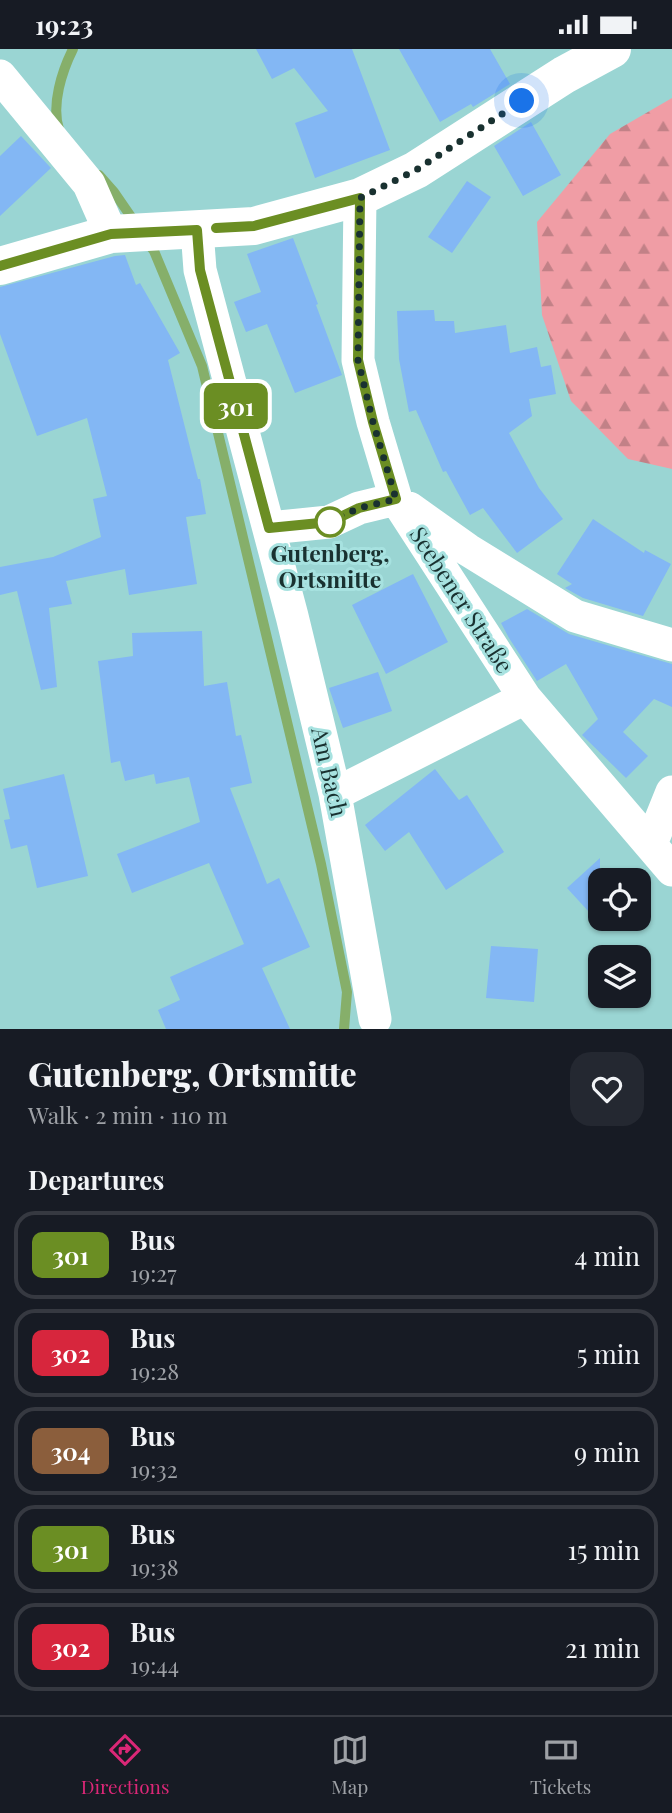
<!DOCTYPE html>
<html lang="en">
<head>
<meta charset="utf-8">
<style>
	:root { --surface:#171b24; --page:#242831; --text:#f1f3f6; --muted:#9ea1a6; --line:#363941; --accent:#db2777 }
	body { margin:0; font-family:"Playfair Display",serif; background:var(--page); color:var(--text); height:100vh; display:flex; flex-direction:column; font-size:26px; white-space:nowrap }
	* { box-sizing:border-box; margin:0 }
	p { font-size:23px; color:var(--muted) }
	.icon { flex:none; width:38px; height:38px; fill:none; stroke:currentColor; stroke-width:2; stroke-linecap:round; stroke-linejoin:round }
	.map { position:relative; height:980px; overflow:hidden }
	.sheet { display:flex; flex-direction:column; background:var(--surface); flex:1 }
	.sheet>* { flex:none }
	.badge { padding:0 14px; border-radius:10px; font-size:24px; line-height:46px }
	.fabs { position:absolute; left:588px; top:819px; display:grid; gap:14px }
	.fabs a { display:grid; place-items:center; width:63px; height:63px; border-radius:14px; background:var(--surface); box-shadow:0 2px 5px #0004; font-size:35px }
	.you { position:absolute; width:35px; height:35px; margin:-18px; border:5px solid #fff; border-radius:50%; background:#1a73e8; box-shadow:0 0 0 10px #1a73e833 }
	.map>.badge { position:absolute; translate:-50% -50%; box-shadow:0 0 0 4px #fff }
	h2 { padding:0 28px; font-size:26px; line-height:63px }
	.round { display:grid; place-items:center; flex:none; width:74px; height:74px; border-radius:21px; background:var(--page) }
	.head { display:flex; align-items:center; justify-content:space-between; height:119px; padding:0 28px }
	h1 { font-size:33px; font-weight:800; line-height:52px }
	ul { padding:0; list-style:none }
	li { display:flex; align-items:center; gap:21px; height:88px; margin:0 14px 10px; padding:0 14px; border:4px solid var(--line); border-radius:21px }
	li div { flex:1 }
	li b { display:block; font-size:26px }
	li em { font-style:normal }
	li .badge { min-width:77px; font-weight:700; text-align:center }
	.status { display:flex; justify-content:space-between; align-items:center; height:49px; padding:0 35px; background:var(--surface); direction:ltr }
	.status svg { height:19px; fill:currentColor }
	.tab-bar { display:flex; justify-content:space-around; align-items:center; height:98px; border-top:2px solid var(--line); background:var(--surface); font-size:19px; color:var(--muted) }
	.tab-bar a { display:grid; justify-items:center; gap:4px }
	.tab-bar .selected { color:var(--accent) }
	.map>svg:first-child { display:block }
	.forest { fill:url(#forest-firs) }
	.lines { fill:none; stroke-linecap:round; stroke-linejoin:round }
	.stream { stroke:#86af6a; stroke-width:10 }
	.building { fill:#83b7f4 }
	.street { stroke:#fff; stroke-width:33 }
	.secondary { stroke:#fff; stroke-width:38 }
	.line-casing { stroke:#fff; stroke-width:16 }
	.line { stroke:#6b8e23; stroke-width:10 }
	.walk { stroke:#193130; stroke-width:7; stroke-dasharray:0 12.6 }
	.stop-dot { fill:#fff; stroke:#6b8e23; stroke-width:3.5 }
	.labels { text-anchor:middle; stroke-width:6; stroke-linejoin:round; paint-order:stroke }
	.stop-label { font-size:23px; font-weight:bold; fill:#193130; stroke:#a7e2e0 }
	.street-label { font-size:23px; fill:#193130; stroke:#a7e2e0 }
</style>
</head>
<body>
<div class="status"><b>19:23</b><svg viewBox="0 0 49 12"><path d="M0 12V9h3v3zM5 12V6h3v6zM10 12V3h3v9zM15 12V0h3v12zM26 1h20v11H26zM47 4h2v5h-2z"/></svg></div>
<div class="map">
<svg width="672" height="980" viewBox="0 0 672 980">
	<defs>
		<pattern id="forest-firs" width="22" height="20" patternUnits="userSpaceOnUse" patternTransform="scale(1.75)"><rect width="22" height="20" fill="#f09da5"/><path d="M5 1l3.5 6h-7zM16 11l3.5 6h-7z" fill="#c28187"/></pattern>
	</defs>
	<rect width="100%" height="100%" fill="#9ad5d3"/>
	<path class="forest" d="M672 49V420L628 410 571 352 542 266 537 173 610 85Z"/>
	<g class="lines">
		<path class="stream" d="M59 80C51 56 62 22 73 0
			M99 126 114 143 136 175
			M148 194 154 202 202 317 321 815 347 943 344 980"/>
	</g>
	<path class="building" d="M256 0H352L390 101 315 129 295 74 328 62 294 19 272 30Z
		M399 0H490L510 35 473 58 471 55 440 73Z
		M531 73 561 126 523 147 494 97Z
		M21 87 51 119 0 167V107Z
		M467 132 491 148 452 204 428 188Z
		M293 189 318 255 316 256 342 326 295 344 267 275 246 283 234 253 261 243 247 205Z
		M125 206 136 236 140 234 180 304 168 311 198 430H200L206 465 186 468 197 535 129 546 125 520 66 532 72 555 49 559 57 638 41 641 17 542 0 546V518L53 508 101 488 93 450 107 447 87 369 37 387 0 285V238L115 207Z
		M434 261 435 272H454L455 284 506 276 510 304 537 298 541 318 551 316 556 345 529 350 532 367 509 384 539 439 563 470 517 504 483 459 470 466 446 422 443 423 416 361 409 363 399 310 397 262Z
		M593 470 644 504 645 501 671 515 643 567 583 549 565 539 572 535 557 525Z
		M413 525 448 593 386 625 352 556Z
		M527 560 569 585 672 615V658L654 650 623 683 648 707 626 729 582 686 598 670 566 615 537 632 509 589 501 574Z
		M202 582 204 637 227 633 236 687 241 686 252 734 230 739 267 835 279 829 310 898 262 919 290 980H166L158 961 180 951 170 928 244 895 209 814 132 844 117 805 200 773 189 728 156 735 154 725 125 732 120 712 111 714 98 612 133 607 132 584Z
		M378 623 392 662 343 679 329 639Z
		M435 720 459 751 467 746 504 803 446 841 409 783 385 802 365 776Z
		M64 725 88 827 37 839 27 796 11 800 4 771 10 770 3 740Z
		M600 809V875L567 839Z
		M491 897 538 900 534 953 486 949Z"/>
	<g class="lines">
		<path class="street" d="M0 27 89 135 111 185
			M360 148 358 311 373 373 396 450 525 649 672 821
			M197 181 200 221 292 567 335 745 375 970
			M409 459 468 501 575 567 672 596
			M269 479 329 473 359 459 396 450
			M335 745 525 649
			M651 795 672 743"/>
		<path class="secondary" d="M0 217 111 185 254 177 360 148 416 121 564 26 612 0"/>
	</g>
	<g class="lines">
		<g class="line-casing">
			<path id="line" d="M0 217 111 185 197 181 200 221 269 479 330 473 359 459 396 450 373 373 358 311 360 149 254 177 216 179"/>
		</g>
		<use href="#line" class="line"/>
		<path class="walk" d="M330 473 359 459 396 450 373 373 358 311 360 149 416 121 522 52"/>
	</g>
	<circle class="stop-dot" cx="330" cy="473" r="14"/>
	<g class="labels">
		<g class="stop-label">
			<text x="330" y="513">Gutenberg,<tspan x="330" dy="26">Ortsmitte</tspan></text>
		</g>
		<g class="street-label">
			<text transform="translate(461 551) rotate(57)" y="8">Seebener Straße</text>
			<text transform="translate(329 723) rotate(77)" y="8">Am Bach</text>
		</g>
	</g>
</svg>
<div class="fabs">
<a><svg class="icon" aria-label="locate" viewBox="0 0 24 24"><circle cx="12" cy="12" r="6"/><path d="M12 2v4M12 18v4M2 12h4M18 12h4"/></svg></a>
<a><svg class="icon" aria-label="layers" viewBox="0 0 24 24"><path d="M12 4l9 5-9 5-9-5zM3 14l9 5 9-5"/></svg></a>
</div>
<div class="you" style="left:522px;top:52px"></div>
<b class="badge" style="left:236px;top:357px;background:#6b8e23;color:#fff">301</b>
</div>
<section class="sheet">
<div class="head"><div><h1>Gutenberg, Ortsmitte</h1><p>Walk · 2 min · 110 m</p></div><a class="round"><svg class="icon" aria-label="heart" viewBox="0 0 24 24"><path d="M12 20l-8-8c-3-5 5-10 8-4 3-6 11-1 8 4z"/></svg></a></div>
<h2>Departures</h2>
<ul>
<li><span class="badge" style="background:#6b8e23;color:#fff">301</span><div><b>Bus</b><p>19:27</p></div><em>4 min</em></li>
<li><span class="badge" style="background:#d7263d;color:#fff">302</span><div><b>Bus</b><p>19:28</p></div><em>5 min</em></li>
<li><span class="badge" style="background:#8b5e3c;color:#fff">304</span><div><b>Bus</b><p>19:32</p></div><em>9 min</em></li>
<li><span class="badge" style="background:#6b8e23;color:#fff">301</span><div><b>Bus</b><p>19:38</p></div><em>15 min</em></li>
<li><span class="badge" style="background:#d7263d;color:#fff">302</span><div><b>Bus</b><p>19:44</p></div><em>21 min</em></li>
</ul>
</section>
<nav class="tab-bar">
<a class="selected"><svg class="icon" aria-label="directions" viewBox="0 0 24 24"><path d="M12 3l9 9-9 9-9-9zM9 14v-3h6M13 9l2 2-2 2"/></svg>Directions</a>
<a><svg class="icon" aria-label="map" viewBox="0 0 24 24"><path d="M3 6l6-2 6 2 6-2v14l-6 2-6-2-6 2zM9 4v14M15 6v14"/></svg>Map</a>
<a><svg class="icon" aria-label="tickets" viewBox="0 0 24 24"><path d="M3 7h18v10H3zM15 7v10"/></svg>Tickets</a>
</nav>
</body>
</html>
